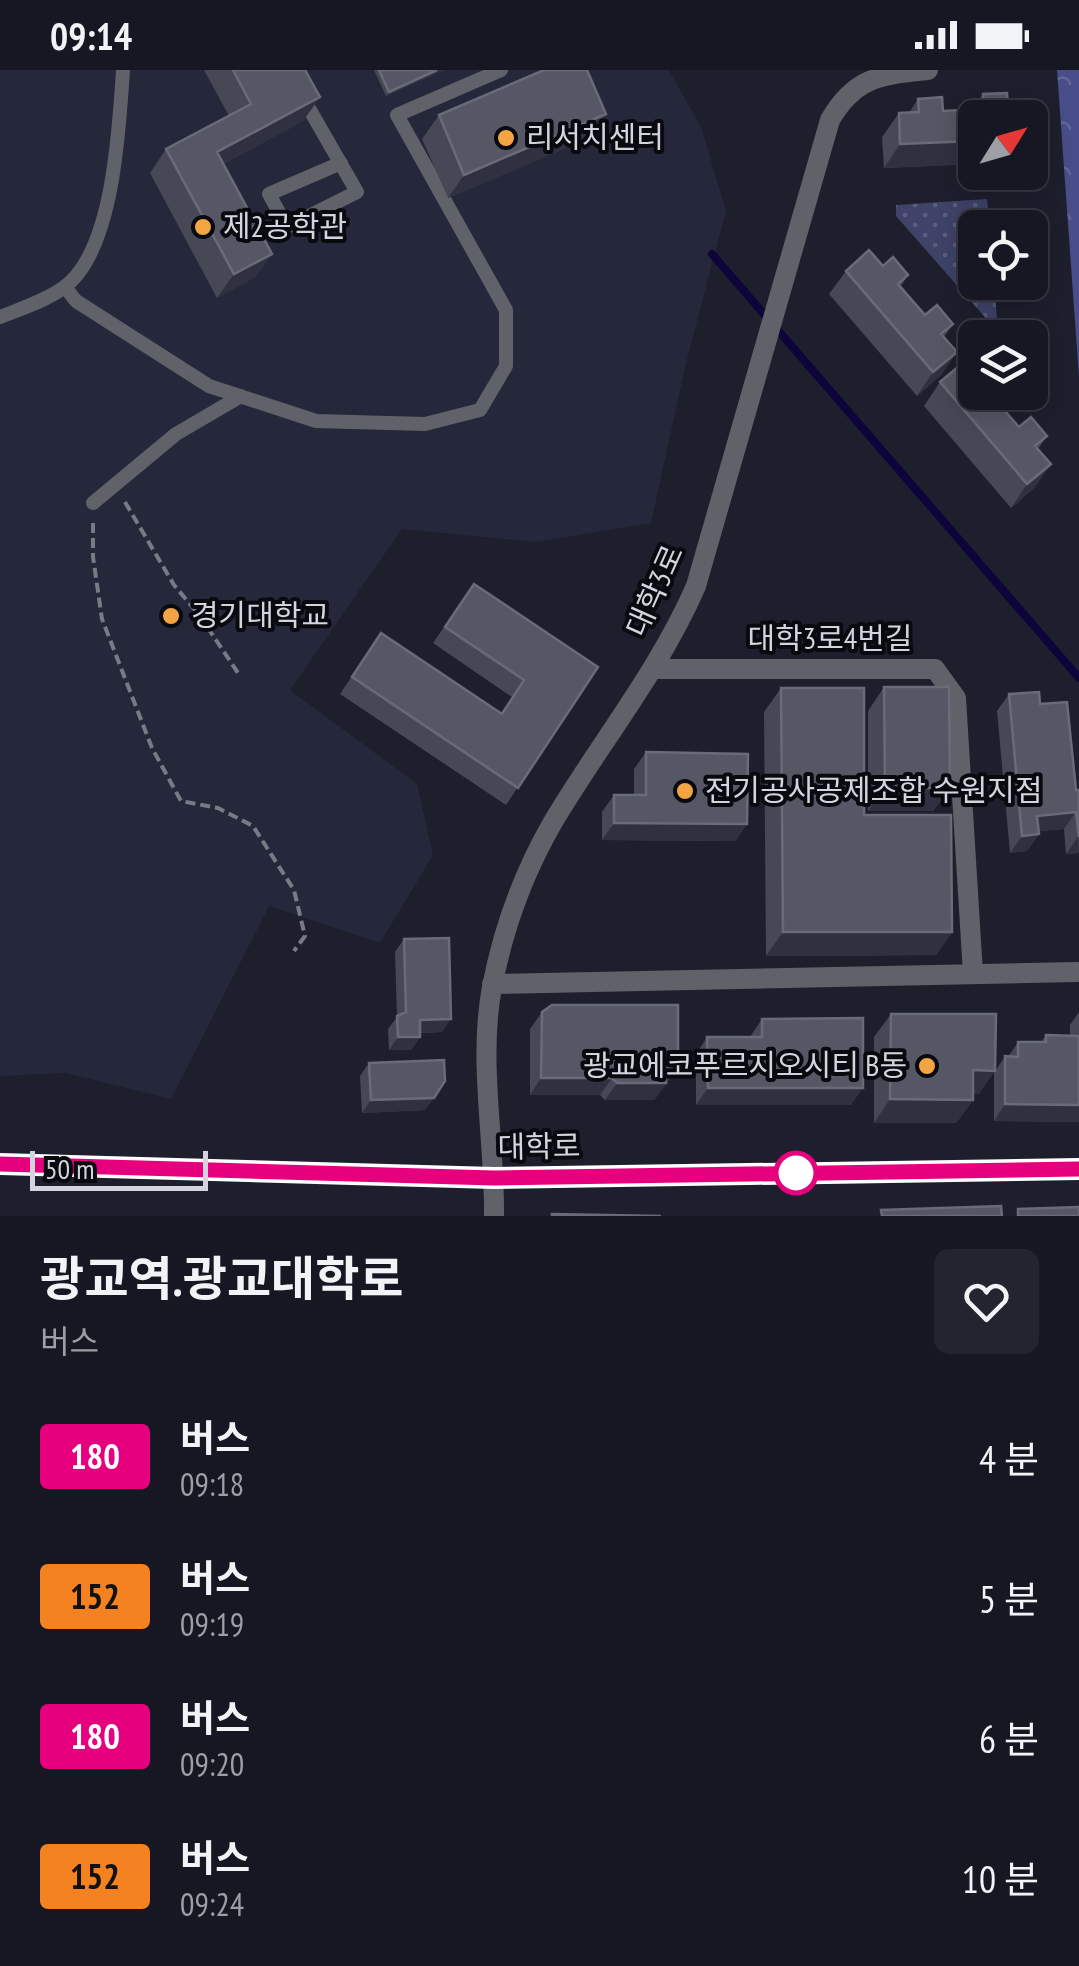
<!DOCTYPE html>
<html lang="ko">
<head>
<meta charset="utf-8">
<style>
	:root { --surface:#161722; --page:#23242f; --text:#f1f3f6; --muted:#9e9fa5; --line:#353640 }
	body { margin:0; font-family:"PT Sans Narrow","Noto Sans KR",sans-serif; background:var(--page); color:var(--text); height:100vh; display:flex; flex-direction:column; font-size:38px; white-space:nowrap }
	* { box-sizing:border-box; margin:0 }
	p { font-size:32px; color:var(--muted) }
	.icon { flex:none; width:55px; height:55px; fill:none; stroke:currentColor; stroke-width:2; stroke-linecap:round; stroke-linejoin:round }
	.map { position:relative; height:1146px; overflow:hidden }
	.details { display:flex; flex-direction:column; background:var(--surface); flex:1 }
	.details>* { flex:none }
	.badge { padding:0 20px; border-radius:8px; font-size:35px; line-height:65px }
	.needle { width:65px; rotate:53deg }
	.tools { position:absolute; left:958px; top:30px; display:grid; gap:20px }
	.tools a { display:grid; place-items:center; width:90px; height:90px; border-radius:15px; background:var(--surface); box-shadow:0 5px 25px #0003,0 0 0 2px var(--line); font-size:50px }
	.scale { position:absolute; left:30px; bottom:25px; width:178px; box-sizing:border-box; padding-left:10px; border:5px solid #d3d5de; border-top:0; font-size:28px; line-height:35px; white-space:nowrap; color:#d3d5de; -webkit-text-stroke:8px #090a10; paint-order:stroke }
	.map>.badge { position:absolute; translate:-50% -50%; box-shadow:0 0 0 5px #fff }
	.round { display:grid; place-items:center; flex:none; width:105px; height:105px; border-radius:15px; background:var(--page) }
	.headline { display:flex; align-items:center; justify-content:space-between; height:170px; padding:0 40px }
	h1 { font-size:48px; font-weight:700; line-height:75px }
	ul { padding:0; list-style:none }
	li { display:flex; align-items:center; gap:30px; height:140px; padding:0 40px }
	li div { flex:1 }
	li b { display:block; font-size:38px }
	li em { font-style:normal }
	li .badge { min-width:110px; font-weight:700; text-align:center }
	.status { display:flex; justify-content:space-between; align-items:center; height:70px; padding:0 50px; background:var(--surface); direction:ltr }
	.status svg { height:28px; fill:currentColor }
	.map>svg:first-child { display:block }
	.built { fill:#25273b }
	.forest { fill:url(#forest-crowns) }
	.park { fill:url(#park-dots) }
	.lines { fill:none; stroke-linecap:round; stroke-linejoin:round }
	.stream { stroke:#0d043b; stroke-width:8 }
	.path { stroke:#787a85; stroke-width:4; stroke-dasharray:10 5; stroke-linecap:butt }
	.service { stroke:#606269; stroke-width:14 }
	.minor { stroke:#606269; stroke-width:20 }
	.tertiary { stroke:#606269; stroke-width:20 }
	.wall { fill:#464856 }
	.shaded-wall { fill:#2f3140 }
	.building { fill:#555765; stroke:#696b78; stroke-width:2.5 }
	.line-casing { stroke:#fff; stroke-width:22 }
	.line { stroke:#e6007e; stroke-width:15 }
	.poi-dot { fill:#f2a542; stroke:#090a10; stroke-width:4 }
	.stop-dot { fill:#fff; stroke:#e6007e; stroke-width:5 }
	.labels { text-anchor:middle; stroke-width:8; stroke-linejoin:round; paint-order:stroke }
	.poi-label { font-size:30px; fill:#d3d5de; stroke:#090a10; text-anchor:start }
	.street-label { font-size:30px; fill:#d3d5de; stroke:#090a10 }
</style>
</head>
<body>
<div class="status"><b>09:14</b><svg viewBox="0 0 49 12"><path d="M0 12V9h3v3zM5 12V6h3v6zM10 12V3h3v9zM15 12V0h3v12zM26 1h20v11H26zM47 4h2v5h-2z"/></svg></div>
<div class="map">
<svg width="1079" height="1146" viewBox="0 0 1079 1146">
	<defs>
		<pattern id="forest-crowns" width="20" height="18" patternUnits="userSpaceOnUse" patternTransform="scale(2.5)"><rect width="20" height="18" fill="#494d89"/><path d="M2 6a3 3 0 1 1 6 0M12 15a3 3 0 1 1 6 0" fill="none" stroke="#626699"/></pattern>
		<pattern id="park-dots" width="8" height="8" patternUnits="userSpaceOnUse" patternTransform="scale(2.5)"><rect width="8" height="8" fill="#3f4368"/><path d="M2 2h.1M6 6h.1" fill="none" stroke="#5a5d7d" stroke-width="1.8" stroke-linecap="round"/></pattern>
	</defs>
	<rect width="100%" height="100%" fill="#1d1f2d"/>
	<path class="built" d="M0 0H669L701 57 726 141 686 293 651 453 536 472 402 459 290 620 417 714 433 785 380 873 269 836 171 1029 66 1003 0 1006Z"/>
	<path class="forest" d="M1057 0H1079V307Z"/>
	<path class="park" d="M987 129 990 157 975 158V212L994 213 998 262 896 146V135Z"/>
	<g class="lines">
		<path class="stream" d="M712 184 1079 608"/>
		<path class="path" d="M125 432 174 515 200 546 238 603
			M93 453V487L102 549 152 678 181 731 218 738 253 756 294 820 305 866 294 881"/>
		<path class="service" d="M287 0 357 122 287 157 269 124 341 93
			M65 217 76 231 209 316 316 351 425 354 480 340 506 296V240L397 45 501 0
			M0 247C20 239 45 231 63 218 114 183 119 57 123 0
			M93 433 176 364 241 326"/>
		<path class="minor" d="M652 599H935L956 628 973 904
			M492 914 1077 902
			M494 1146C495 1070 478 992 492 917 503 860 524 802 553 752 600 673 659 601 696 516L830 50C855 6 882 5 928 0"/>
		<path class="tertiary" d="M0 1094 494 1108 1079 1099"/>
	</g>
	<path class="wall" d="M204 0H305L320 27 303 51 223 94 272 184 255 207 217 228 150 103 166 79 229 46Z
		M374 0H444L386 26Z
		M1007 23 975 48V94L884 98 882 67 899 43H909L918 29 943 41 972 40 983 24Z
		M606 44 589 68 448 128 422 69 439 45Z
		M883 196 908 205 901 216 925 245 953 254 944 267 957 282 940 306 917 326 829 224 846 201Z
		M940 312 995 329 1019 357 1047 366 1038 379 1051 394 1034 418 1011 438 924 336Z
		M474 514 598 597 506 735 340 624 381 563 501 643 512 627 433 573Z
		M884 617 950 718 933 741H868V641Z
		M781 618 864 745 952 862 936 885 766 886 764 642Z
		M1009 624 1040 634 1076 720H1079V783L1066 784 1064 759 1039 761V764L1027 781 1010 783 997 641Z
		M646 682 736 771 602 770V742L614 725H634V699Z
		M404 869 442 962 420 963V967L411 980H389L388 959 397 947 395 882Z
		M542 942 678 998 654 1030H605L600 1025H530V959Z
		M1079 942V1052L994 1051V1003L1005 986 1008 987 1018 972H1041L1046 965 1070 966V955Z
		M891 944 979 1024H973V1030L956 1053H874V967Z
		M762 949 851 1035H696V984L707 967H750Z
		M369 993 425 1040 362 1043 360 1006Z"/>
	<path class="shaded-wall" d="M437 0H444L386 26 389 22Z
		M320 27 303 51 200 106 217 82Z
		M606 44 589 68 448 128 464 105Z
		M975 71V94L884 98 900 74Z
		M272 184 255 207 217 228 234 204Z
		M957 282 940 306 917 326 933 302Z
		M1051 394 1034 418 1011 438 1027 414Z
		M885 718H950L933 741H868Z
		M1076 742 1064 759 1025 762 1037 746Z
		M614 753 747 754 736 771 602 770Z
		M1039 764 1027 781 1010 783 1022 766Z
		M1078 767 1079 783 1066 784Z
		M783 862H952L936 885 766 886Z
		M451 949 442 962 411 963 420 950Z
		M398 967H420L411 980H389Z
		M666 998H678L654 1030H605L617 1013Z
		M973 1000 995 1001 979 1024H956Z
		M541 1008H612L600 1025H530Z
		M708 1018H863L851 1035H696Z
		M434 1028 425 1040 362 1043 371 1030Z
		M890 1029 973 1030 956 1053H874Z
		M1005 1034 1079 1035V1052L994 1051Z"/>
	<path class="building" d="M233 0H305L320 27 217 82 272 184 234 204 166 79 251 34Z
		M379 0H437L389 22Z
		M544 0H587L606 44 464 105 439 45Z
		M1007 23 1008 38 1032 37 1034 68H1030V48H975V71L900 74 899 43 919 42 918 29 942 27 943 41 984 39 983 24Z
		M869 180 883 196 893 187 908 205 898 214 925 245 937 235 953 254 941 264 957 282 933 302 846 201Z
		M964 292 975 305V322H996L992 326 1019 357 1031 347 1047 366 1035 376 1051 394 1027 414 940 312Z
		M474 514 598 597 518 718 352 607 381 563 502 644 524 610 445 557Z
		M884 617H949L950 718H885Z
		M781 618H864V745H951L952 862H783Z
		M1039 622 1040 634 1067 632 1076 720H1079V767L1076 742 1037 746 1039 764 1022 766 1009 624Z
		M646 682 748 684 747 754 614 753V725H646Z
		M449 868 451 949 420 950V967H398L397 946 406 942 404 869Z
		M552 935H678V998H666V1013H617L612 1008H541L542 942Z
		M891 944H996L995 1001 973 1000V1030L890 1029Z
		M863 948V1018H708L707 967H762V949Z
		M1046 965 1079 966V1035L1005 1034V986L1018 987V972H1046Z
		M444 990 445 1011 434 1028 371 1030 369 993Z
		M1001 1136 1002 1146H882L881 1140Z
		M1079 1137V1146H1018V1139Z
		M552 1144 661 1146H552Z"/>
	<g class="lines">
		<g class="line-casing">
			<path id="line" d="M0 1094 494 1108 1079 1099"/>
		</g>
		<use href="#line" class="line"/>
	</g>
	<g class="poi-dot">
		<circle cx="506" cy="68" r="10"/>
		<circle cx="203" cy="157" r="10"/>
		<circle cx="171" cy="546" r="10"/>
		<circle cx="685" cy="721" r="10"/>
		<circle cx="927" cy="996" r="10"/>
	</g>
	<circle class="stop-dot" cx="796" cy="1103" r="20"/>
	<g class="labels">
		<g class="poi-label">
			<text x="526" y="78">리서치센터</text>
			<text x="223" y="167">제2공학관</text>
			<text x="191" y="556">경기대학교</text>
			<text x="705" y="731">전기공사공제조합 수원지점</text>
			<text x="907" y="1006" text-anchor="end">광교에코푸르지오시티 B동</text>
		</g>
		<g class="street-label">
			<text transform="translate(655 521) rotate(-66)" y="10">대학3로</text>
			<text x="830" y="579">대학3로4번길</text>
			<text transform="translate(539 1077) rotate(-1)" y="10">대학로</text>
		</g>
	</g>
</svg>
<div class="tools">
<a><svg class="needle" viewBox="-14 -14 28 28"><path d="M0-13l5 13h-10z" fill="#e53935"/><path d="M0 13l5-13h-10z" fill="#9e9fa5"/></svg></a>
<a><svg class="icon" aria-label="locate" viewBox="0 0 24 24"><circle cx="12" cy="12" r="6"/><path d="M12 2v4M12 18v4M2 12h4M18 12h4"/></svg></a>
<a><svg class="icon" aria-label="layers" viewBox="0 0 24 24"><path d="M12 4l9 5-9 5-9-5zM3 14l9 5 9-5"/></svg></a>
</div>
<div class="scale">50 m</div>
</div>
<section class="details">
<div class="headline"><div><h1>광교역.광교대학로</h1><p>버스</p></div><a class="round"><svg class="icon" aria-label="heart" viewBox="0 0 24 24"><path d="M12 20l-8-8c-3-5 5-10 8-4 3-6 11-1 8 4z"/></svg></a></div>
<ul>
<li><span class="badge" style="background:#e6007e;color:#fff">180</span><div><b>버스</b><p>09:18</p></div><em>4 분</em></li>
<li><span class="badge" style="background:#f58220;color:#111">152</span><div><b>버스</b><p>09:19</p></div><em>5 분</em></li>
<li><span class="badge" style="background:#e6007e;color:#fff">180</span><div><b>버스</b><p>09:20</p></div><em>6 분</em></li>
<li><span class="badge" style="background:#f58220;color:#111">152</span><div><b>버스</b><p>09:24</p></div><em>10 분</em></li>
</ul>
</section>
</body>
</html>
